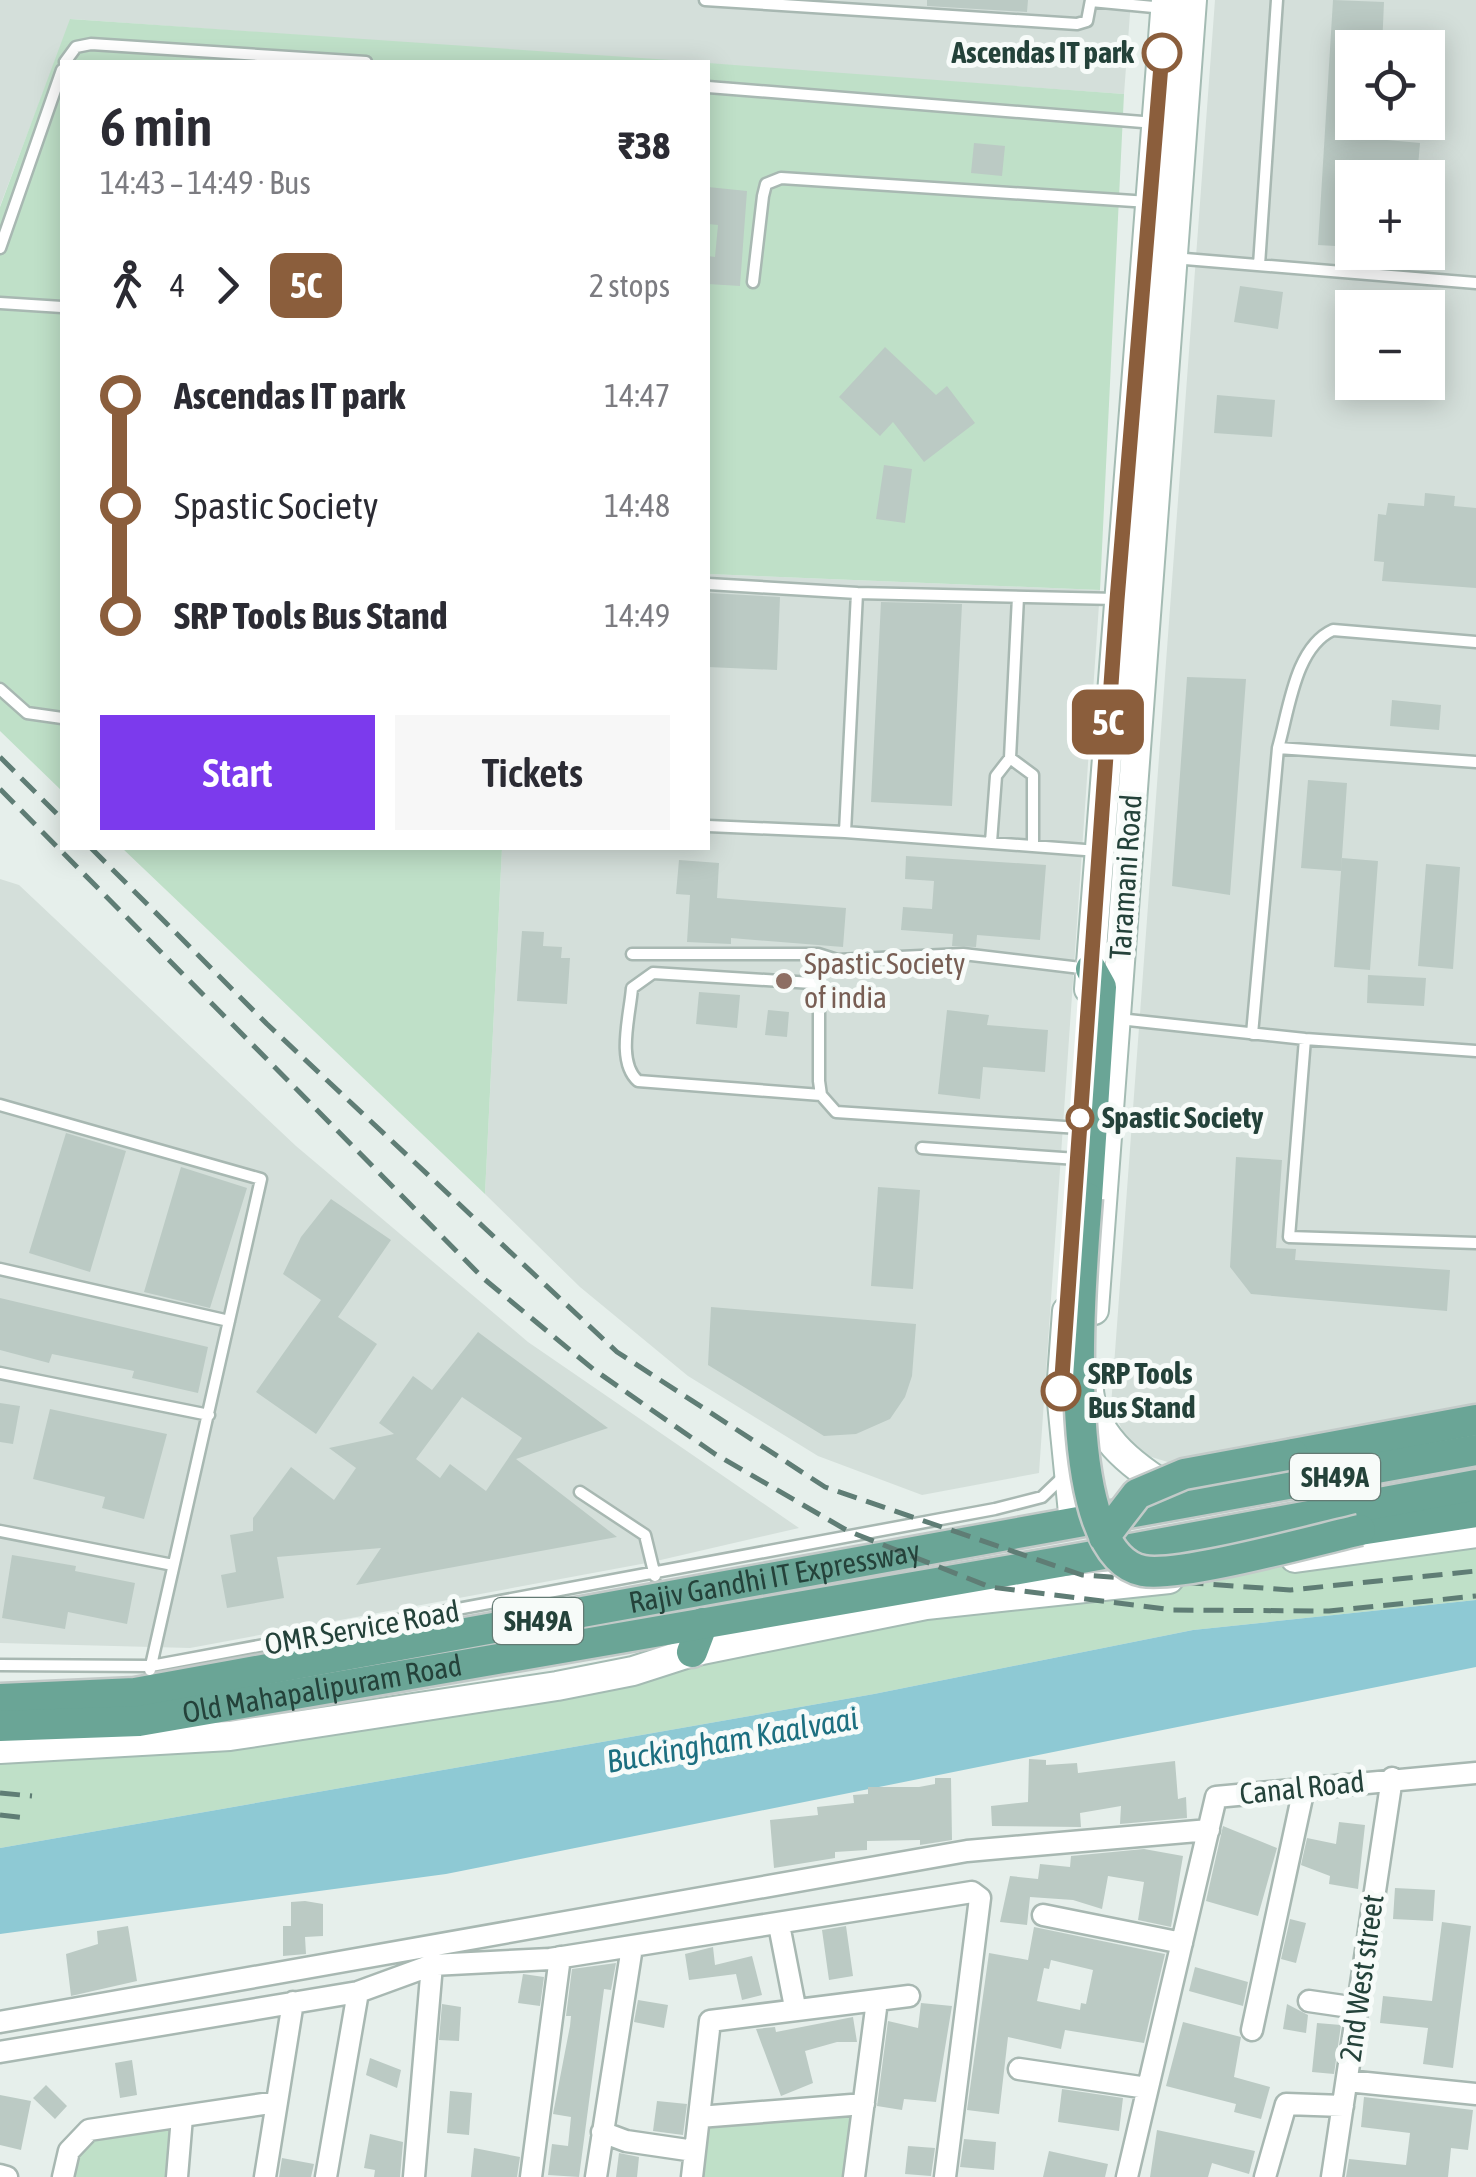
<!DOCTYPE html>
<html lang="en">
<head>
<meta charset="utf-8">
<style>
	:root { --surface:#fff; --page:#f7f7f7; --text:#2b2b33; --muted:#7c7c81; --accent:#7c3aed }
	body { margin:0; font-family:"Asap Condensed",sans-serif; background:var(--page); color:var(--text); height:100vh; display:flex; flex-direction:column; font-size:38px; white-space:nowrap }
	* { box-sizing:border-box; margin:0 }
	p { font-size:32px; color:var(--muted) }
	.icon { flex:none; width:55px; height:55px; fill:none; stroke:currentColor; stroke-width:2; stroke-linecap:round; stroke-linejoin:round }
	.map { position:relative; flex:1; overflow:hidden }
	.drawer { position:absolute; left:60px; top:60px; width:650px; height:790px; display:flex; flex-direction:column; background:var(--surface); border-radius:0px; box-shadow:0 5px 25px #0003 }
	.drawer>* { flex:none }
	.badge { padding:0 20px; border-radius:15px; font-size:35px; line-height:65px }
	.fabs { position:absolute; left:1335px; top:30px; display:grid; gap:20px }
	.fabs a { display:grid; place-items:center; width:110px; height:110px; border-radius:0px; background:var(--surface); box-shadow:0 5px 25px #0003; font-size:50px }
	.map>.badge { position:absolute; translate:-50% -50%; box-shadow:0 0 0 5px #fff }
	.legs { display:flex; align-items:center; gap:15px; height:110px; padding:0 40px; font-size:32px }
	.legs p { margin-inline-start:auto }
	.head { display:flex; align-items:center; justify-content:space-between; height:170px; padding:0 40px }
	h1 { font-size:55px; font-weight:600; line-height:75px }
	.action { display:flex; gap:20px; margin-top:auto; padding:20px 40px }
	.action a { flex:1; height:115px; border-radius:0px; background:var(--accent); color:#fff; font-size:40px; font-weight:600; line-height:115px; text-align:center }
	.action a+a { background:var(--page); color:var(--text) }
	ul { padding:0 40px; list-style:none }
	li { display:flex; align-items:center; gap:35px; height:110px; font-size:38px }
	li i { display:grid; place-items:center; width:15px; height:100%; margin:0 12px; background:currentColor }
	li i::after { content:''; width:25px; height:25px; margin:-12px; border:8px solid; border-radius:50%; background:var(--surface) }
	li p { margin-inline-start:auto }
	li:first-child i { background:linear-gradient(#0000 50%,currentColor 0) }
	li:last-child i { background:linear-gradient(currentColor 50%,#0000 0) }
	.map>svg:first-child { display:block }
	.built { fill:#d4dfda; fill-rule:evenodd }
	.green { fill:#bfe0c8 }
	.water { fill:#8ec9d4 }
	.building { fill:#bbcac4; fill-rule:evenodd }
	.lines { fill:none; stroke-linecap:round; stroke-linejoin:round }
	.lane-casing { stroke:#a8b8b2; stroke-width:15 }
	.street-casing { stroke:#a8b8b2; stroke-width:25 }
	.secondary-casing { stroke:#a4bbb3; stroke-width:32 }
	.primary-casing { stroke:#c2cac8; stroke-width:35 }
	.lane { stroke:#fff; stroke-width:10 }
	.street { stroke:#fff; stroke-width:20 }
	.secondary { stroke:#fff; stroke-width:28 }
	.primary { stroke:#6aa596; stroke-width:30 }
	.rail { stroke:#5f7d75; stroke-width:5; stroke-dasharray:20 10; stroke-linecap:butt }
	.primary-bridge-casing { stroke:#c2cac8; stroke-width:35; stroke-linecap:butt }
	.primary-bridge { stroke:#6aa596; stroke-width:30 }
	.line-1-casing { stroke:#fff; stroke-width:22 }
	.line-1 { stroke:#8b5e3c; stroke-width:15 }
	.stop-1-dot { fill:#fff; stroke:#8b5e3c; stroke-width:5 }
	.education-dot { fill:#8d6e63; stroke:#f7fbf9; stroke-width:4 }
	.labels { text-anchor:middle; stroke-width:10; stroke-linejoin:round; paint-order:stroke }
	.shield { fill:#f7fbf9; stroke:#637a73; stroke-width:2.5 }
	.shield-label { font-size:28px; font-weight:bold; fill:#24423a }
	.stop-label { font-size:30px; font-weight:bold; fill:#24423a; stroke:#f7fbf9; text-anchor:start }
	.street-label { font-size:30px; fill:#24423a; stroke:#f7fbf9 }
	.education-label { font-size:30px; fill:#785e54; stroke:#f7fbf9; text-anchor:start }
	.water-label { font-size:32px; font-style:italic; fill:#1c6f80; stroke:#f7fbf9 }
</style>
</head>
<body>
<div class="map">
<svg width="1476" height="2177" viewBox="0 0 1476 2177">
	<rect width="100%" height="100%" fill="#e6efeb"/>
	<path class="built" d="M0 0H1131L1124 94 71 19 0 206Z
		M1215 0H1476V1405L1171 1463 1132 1451 1111 1406ZM1352 48H1428V122H1352ZM1352 178H1428V252H1352ZM1352 308H1428V382H1352Z
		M708 574 1100 590 1039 1473 922 1495 818 1456 688 1376 580 1287 485 1194 502 848H708Z
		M0 879 19 885 296 1146 528 1342 799 1528 652 1562 190 1648 0 1643Z"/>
	<path class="green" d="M70 19 700 62H62V791L0 731V207Z
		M708 63 1124 94 1100 590 708 574Z
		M122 848H502L485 1194Z
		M1476 1527V1600L1193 1630 874 1694 0 1848V1759L735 1652 980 1605Z
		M857 2110 849 2177H700L707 2123Z
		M176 2124 172 2177H64L91 2134Z"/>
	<path class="water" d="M1476 1600V1667L446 1874 0 1934V1848L874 1694 1193 1630Z"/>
	<path class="building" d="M927 0H1028L1027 12 927 6Z
		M1333 0 1384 2 1382 48H1352V122H1377L1376 139 1420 143 1417 178H1352V247L1318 245Z
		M974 143 1005 146 1002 176 971 173Z
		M708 187 747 191 740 286 708 284V256L715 257 718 225 708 224Z
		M1240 286 1283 292 1278 329 1234 322Z
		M885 347 936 395 947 386 975 423 924 462 893 422 880 436 839 397Z
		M1217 395 1275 400 1272 437 1214 433Z
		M884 465 912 469 905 523 876 519Z
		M1425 493 1455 496 1454 506 1476 508V588L1382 581 1384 562 1374 561 1378 514 1386 515 1388 503 1424 506Z
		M708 593 780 597 777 670 708 667Z
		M881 602 962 604 952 806 871 802Z
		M1187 677 1246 679 1230 895 1172 886Z
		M1392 700 1441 705 1439 730 1390 726Z
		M1308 780 1347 783 1341 871 1301 868Z
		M906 856 1046 865 1040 940 977 935 976 947 952 946 953 934 901 930 903 907 932 909 934 881 905 879Z
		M1342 858 1378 861 1370 970 1334 967Z
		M679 860 719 863 717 898 846 908 843 947 731 938V944L687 942 690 895 676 894Z
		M1426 864 1460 867 1453 969 1418 966Z
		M522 931 544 932 543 946 562 947 561 958H570L567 1004 517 1001Z
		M1368 975 1426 978 1424 1006 1367 1003Z
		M699 992 740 995 737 1028 696 1024Z
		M768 1010 789 1012 787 1037 765 1035Z
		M947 1010 989 1015 987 1025 1048 1030 1045 1072 983 1067 980 1099 938 1094Z
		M66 1133 126 1151 90 1272 29 1253Z
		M1236 1157 1282 1160 1276 1248 1296 1249 1295 1260 1450 1270 1447 1311 1251 1294 1230 1267Z
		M181 1167 247 1188 210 1308 144 1292Z
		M878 1187 920 1190 913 1289 871 1286Z
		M331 1199 391 1240 338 1317 377 1344 316 1434 256 1392 321 1300 283 1274 301 1237Z
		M0 1298 208 1347 198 1393 132 1378 134 1371 52 1354 49 1363 0 1350Z
		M711 1307 916 1324 912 1376 905 1397 890 1419 856 1434 824 1436 708 1365Z
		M478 1332 608 1428 516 1459 617 1537 356 1585 381 1548 277 1557 284 1598 227 1608 221 1575 236 1572 230 1535 253 1531V1518L291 1467 334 1500 356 1468 329 1448 394 1434 379 1423 413 1376 432 1390ZM462 1397 522 1438 486 1491 450 1464 440 1478 416 1459Z
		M0 1403 20 1406 13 1444 0 1442Z
		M50 1409 167 1434 144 1519 102 1508 105 1497 33 1479Z
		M12 1555 76 1566 75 1571 135 1583 127 1624 68 1612 65 1629 2 1618Z
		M1029 1759 1046 1760V1765L1077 1763 1078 1773 1175 1761 1178 1799 1186 1797 1187 1818 1120 1824 1121 1806 1080 1813 1081 1827 992 1826 991 1806 1028 1802Z
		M935 1778H951L952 1840 920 1845V1840L867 1841V1850L835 1852V1858L774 1868 770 1820 818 1815 817 1807 854 1803 853 1795 868 1794V1787H919L935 1784Z
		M1339 1822 1365 1825 1358 1889 1329 1884 1330 1876 1301 1865 1307 1838 1336 1844Z
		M1223 1826 1277 1848 1258 1916 1206 1901Z
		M1144 1849 1183 1856 1171 1927 1138 1920 1144 1882 1108 1876 1102 1909 1073 1900 1030 1897 1027 1925 1000 1922 1010 1876 1038 1879 1040 1864 1070 1867 1071 1856Z
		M1395 1888 1435 1890 1433 1921 1393 1919Z
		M305 1901 323 1904V1936L305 1937 306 1954 283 1956V1926H291V1902Z
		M1290 1919 1306 1923 1296 1963 1281 1959Z
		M1442 1922 1471 1926 1453 2068 1423 2064 1428 2028 1380 2023 1383 1996 1432 2001Z
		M128 1926 137 1981 71 1996 66 1954 98 1944 97 1931Z
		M846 1926 853 1976 829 1980 822 1930Z
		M1034 1927 1165 1954 1144 2043 1065 2030 1061 2049 1008 2037 999 2114 967 2110 989 1953 1028 1960ZM1051 1960 1093 1970 1086 2004 1081 2003 1080 2010 1037 2001 1044 1968 1049 1969Z
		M713 1947 715 1965 752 1956 762 1995 742 2000 736 1974 689 1980 685 1954Z
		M616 1963 611 1990 604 1989 579 2177 548 2175 552 2144 568 2146 571 2117 553 2114 570 2026 571 2016H566L572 1969Z
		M1195 1967 1248 1982 1243 2006 1189 1991Z
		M523 1974 544 1977 540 2006 518 2003Z
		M638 2000 668 2005 664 2028 634 2022Z
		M921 2003 952 2006 936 2102 904 2099 902 2110 877 2106 888 2021 918 2028Z
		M442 2004 461 2007 459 2041 439 2040Z
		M1287 2004 1308 2015 1306 2033 1283 2029Z
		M853 2017 857 2042H837L805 2051 813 2083 781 2096 756 2029 775 2027 776 2032Z
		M1183 2022 1241 2037 1234 2077 1270 2087 1261 2119 1234 2112 1236 2104 1166 2086Z
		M1317 2023 1341 2025 1334 2074 1312 2072Z
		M370 2058 401 2070 397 2088 366 2075Z
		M132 2060 137 2095 120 2098 115 2063Z
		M46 2085 67 2106 55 2119 33 2098Z
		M1062 2089 1123 2098 1119 2131 1058 2122Z
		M450 2091 472 2093 469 2135 447 2133Z
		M0 2095 31 2101 21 2150 0 2145Z
		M1364 2097 1473 2110 1468 2150 1451 2148 1448 2177H1346L1349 2159 1406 2165 1410 2133 1361 2127Z
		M657 2101 687 2104 683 2135 653 2131Z
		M1157 2130 1255 2151 1249 2174 1212 2163 1208 2177H1150Z
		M370 2134 403 2142 400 2177H374L375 2170 364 2168Z
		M964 2139 996 2142 994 2170 960 2167Z
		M908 2146 935 2148 931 2176 905 2174Z
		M474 2148 520 2157 517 2177H471Z
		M1049 2151 1108 2164 1105 2177H1043Z
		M619 2153 639 2157 637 2177H616Z
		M282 2158 314 2164 311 2177H279Z"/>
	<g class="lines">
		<g class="lane-casing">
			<path id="lane" d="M705 0 1077 24 1087 21 1091 0
				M1091 1 1164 8
				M65 62 76 47 91 44 366 62
				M708 87 1155 123
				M0 248 62 70
				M1173 258 1476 283
				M1259 265 1277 0
				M753 282 763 196 766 184 781 178 1149 202
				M0 303 62 307
				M708 584 857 593
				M1018 597 1010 758 1033 775V846
				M0 689 27 713 62 718
				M1278 748C1289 710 1295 647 1333 630L1476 642
				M708 826 845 832
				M991 842 996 776 1010 758
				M1098 851 845 832 857 593 1116 599
				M632 954H818L837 960 963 954 1089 969
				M1119 1019 1305 1039 1476 1051
				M1252 1034 1278 748 1476 762
				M1305 1039 1289 1237 1476 1243
				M821 1095 638 1081C616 1062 630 1015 632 988L653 973 812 983 819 992V1081L821 1095 836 1112 1079 1128
				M0 1105 261 1179 150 1670
				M922 1148 1077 1159
				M0 1269 229 1321
				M0 1373 209 1415
				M580 1492 645 1535 655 1576
				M0 1531 173 1565
				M0 1665 151 1666 995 1509 1042 1497 1065 1475"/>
		</g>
		<g class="street-casing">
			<path id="street" d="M1043 1915 1182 1943
				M779 1925 795 2007
				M1309 2001 1357 2008
				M0 2022 967 1851 1209 1830
				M1252 2030 1304 1788
				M0 2052 358 1992 432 1965 550 1959 972 1892 980 1898 945 2177
				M1019 2069 1147 2088
				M1347 2081 1476 2094
				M699 2117 864 2104
				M602 2132 626 2141 694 2151
				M0 2175 7 2177
				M63 2177 69 2151 89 2130 277 2102
				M177 2177 182 2117
				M265 2177 293 2002
				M326 2177 358 1992
				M414 2177 432 1965
				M531 2177 560 1957
				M596 2177 632 1947
				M692 2177 710 2021 909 1996
				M854 2177 877 2001
				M1127 2177 1216 1797 1476 1773
				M1265 2177 1286 2104 1343 2106
				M1332 2177 1392 1778"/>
		</g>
		<g class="secondary-casing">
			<path id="secondary" d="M1089 989 1166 0
				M1094 1310 1192 0
				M1067 1311 1061 1392 1074 1523
				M1089 1378C1085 1432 1133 1467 1175 1492
				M1295 1558 1476 1533
				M0 1749 230 1736 557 1686 633 1671 692 1652 926 1605 1169 1579"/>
		</g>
		<g class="primary-casing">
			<g id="primary">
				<path d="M1087 1198 1101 987 1091 969"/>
				<path d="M1293 1454 1476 1420"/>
				<path d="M1360 1530 1476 1512"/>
				<path d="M692 1652 703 1623"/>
				<path id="s1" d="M0 1699 135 1693 1476 1450"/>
				<path id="s2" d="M0 1726 139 1721 1082 1558 1476 1485"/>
			</g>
		</g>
		<use href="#lane" class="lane"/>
		<use href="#street" class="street"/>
		<use href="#secondary" class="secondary"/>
		<use href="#primary" class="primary"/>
		<path class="rail" d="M0 757 62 819
			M0 789 483 1278 593 1369 715 1454 848 1531 990 1587 1173 1610 1329 1611 1476 1596
			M91 848 267 1024 617 1352 825 1487 1082 1575 1290 1590 1476 1571
			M0 1793 32 1796
			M0 1815 26 1818"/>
		<g class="primary-bridge-casing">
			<path id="primary-bridge" d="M1087 1198C1082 1266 1054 1554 1143 1571 1179 1578 1316 1540 1360 1530
				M1104 1537 1137 1494 1184 1474 1293 1454"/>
		</g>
		<use href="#primary-bridge" class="primary-bridge"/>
	</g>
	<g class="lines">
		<g class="line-1-casing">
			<path id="line-1" d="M1061 1391 1117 600 1162 53"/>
		</g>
		<use href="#line-1" class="line-1"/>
	</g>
	<g class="stop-1-dot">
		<circle cx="1162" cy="53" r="18"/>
		<circle cx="1080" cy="1118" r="12"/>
		<circle cx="1061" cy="1391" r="18"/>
	</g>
	<circle class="education-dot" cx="784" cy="981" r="10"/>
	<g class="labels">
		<g class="shield">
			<rect x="1290" y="1454" width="90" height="46" rx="8"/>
			<rect x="493" y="1598" width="90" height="46" rx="8"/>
		</g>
		<g class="shield-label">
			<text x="1335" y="1487">SH49A</text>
			<text x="538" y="1631">SH49A</text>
		</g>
		<g class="stop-label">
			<text x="1134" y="63" text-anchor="end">Ascendas IT park</text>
			<text x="1102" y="1128">Spastic Society</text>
			<text x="1088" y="1384">SRP Tools<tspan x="1088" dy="34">Bus Stand</tspan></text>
		</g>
		<g class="street-label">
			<text transform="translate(1126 877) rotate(-86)" y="10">Taramani Road</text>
			<text dy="10" stroke="none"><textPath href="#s1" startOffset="785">Rajiv Gandhi IT Expressway</textPath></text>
			<text transform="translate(362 1628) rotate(-10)" y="10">OMR Service Road</text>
			<text dy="10" stroke="none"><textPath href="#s2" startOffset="325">Old Mahapalipuram Road</textPath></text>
			<text transform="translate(1302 1788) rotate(-6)" y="10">Canal Road</text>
			<text transform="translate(1362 1978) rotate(-82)" y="10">2nd West street</text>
		</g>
		<g class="education-label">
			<text x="804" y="974">Spastic Society<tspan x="804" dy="34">of india</tspan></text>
		</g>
		<g class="water-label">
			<text transform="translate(732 1740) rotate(-10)" y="11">Buckingham Kaalvaai</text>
		</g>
	</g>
</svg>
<div class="fabs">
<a><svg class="icon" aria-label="locate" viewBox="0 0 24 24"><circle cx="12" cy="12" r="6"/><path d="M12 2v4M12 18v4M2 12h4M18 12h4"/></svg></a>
<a>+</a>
<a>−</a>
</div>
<b class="badge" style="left:1108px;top:722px;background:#8b5e3c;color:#fff">5C</b>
<section class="drawer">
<div class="head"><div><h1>6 min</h1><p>14:43 – 14:49 · Bus</p></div><b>₹38</b></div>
<div class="legs"><svg class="icon" aria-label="walk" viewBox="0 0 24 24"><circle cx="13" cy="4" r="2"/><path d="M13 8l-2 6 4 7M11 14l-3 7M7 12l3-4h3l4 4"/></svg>4<svg class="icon" aria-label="forward" viewBox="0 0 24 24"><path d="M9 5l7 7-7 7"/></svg><b class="badge" style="background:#8b5e3c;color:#fff">5C</b><p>2 stops</p></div>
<ul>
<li><i style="color:#8b5e3c"></i><b>Ascendas IT park</b><p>14:47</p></li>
<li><i style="color:#8b5e3c"></i><span>Spastic Society</span><p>14:48</p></li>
<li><i style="color:#8b5e3c"></i><b>SRP Tools Bus Stand</b><p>14:49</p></li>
</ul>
<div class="action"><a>Start</a><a>Tickets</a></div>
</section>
</div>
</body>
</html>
